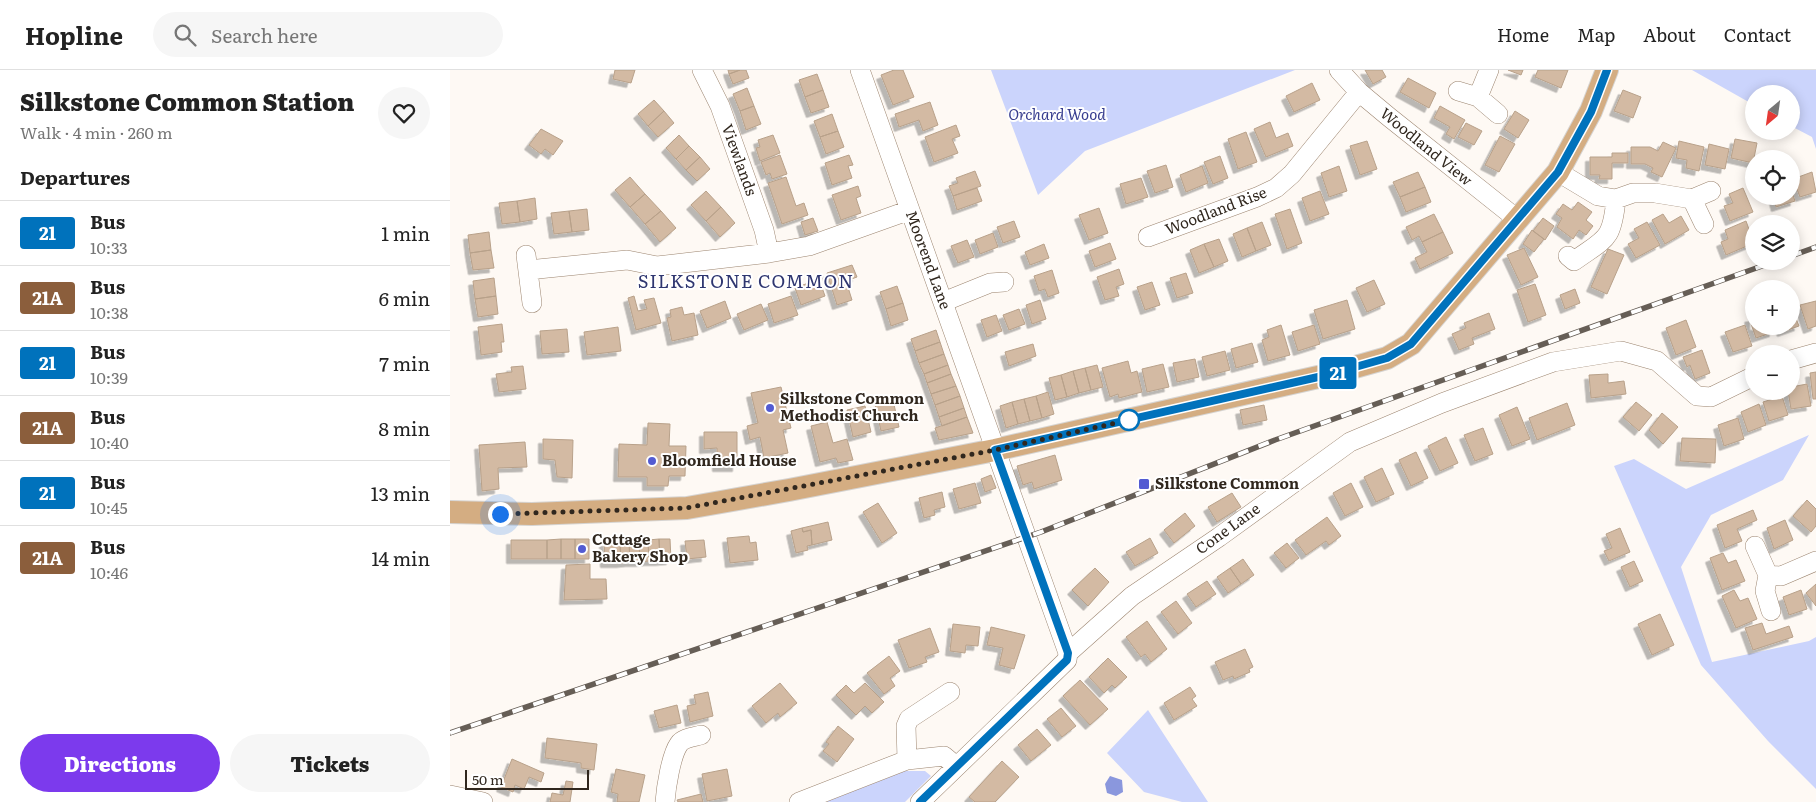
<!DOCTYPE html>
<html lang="en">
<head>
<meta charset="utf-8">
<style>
	:root { --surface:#fff; --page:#f6f6f6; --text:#222; --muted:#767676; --line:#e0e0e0; --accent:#7c3aed }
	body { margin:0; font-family:Literata,serif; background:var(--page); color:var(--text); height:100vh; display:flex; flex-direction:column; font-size:19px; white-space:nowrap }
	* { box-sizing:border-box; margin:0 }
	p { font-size:16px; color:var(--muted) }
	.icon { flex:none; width:28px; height:28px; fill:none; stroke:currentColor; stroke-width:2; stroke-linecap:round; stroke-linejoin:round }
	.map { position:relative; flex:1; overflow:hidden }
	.side { display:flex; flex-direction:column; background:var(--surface); width:450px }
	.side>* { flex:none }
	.badge { padding:0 10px; border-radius:4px; font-size:18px; line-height:32px }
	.needle { width:32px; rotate:209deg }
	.fabs { position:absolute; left:1295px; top:15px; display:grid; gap:10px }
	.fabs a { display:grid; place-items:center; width:55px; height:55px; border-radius:50%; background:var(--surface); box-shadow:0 2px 12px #0003; font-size:25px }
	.scale { position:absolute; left:15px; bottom:12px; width:124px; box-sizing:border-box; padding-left:5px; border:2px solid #30271e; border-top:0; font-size:14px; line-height:18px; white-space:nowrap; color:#30271e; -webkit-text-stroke:4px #fff; paint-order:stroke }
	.you { position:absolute; width:25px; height:25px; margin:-12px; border:4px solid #fff; border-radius:50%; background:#1a73e8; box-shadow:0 0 0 8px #1a73e833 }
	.map>.badge { position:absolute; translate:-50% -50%; box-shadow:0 0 0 2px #fff }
	h2 { padding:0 20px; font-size:19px; line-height:45px }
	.round { display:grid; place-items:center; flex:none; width:52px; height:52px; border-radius:26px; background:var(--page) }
	.overview { display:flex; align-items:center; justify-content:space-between; height:85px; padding:0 20px }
	h1 { font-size:24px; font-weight:800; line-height:38px }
	.action { display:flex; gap:10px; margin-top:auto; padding:10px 20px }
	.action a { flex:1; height:58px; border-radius:30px; background:var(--accent); color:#fff; font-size:20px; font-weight:800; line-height:58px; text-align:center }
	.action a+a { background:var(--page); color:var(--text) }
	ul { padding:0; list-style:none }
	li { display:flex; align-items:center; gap:15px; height:65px; padding:0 20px; border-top:1px solid var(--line) }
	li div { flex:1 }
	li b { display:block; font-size:19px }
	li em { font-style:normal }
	li .badge { min-width:55px; font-weight:700; text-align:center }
	header { display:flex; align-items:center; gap:30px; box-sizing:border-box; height:70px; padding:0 25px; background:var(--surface); border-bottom:1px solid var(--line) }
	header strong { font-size:24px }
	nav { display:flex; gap:28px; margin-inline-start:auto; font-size:18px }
	.search { width:350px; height:45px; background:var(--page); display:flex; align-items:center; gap:12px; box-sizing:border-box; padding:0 18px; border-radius:28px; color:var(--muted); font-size:19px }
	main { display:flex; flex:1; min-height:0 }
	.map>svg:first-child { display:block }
	.green { fill:#cbd4fc }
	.water { fill:#8a97dd }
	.building { fill:#d3baa3; stroke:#b8a18a; filter:url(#shadow) }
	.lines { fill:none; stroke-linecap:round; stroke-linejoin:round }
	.minor-casing { stroke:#9c8570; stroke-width:20 }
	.major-casing { stroke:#d6d4d2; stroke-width:24 }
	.minor { stroke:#fff; stroke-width:19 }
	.major { stroke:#d4ad82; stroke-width:22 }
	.rail-casing { stroke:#665e56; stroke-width:5.5 }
	.rail { stroke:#fff; stroke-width:4; stroke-dasharray:11; stroke-linecap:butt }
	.line-casing { stroke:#fff; stroke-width:11 }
	.line { stroke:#0072bc; stroke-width:8 }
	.walk { stroke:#30271e; stroke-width:5; stroke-dasharray:0 9 }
	.poi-dot { fill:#535bd2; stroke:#fff; stroke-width:2 }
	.stop-dot { fill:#fff; stroke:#0072bc; stroke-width:2.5 }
	.labels { text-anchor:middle; stroke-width:4; stroke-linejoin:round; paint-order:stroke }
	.park-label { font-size:15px; font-style:italic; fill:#373d8f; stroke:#fff }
	.street-label { font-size:15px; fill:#30271e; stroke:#fff }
	.poi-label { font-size:15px; font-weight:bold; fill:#30271e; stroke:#fff; text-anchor:start }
	.quarter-label { font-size:18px; letter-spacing:1px; fill:#2f3670; stroke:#fff }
</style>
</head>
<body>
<header>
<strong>Hopline</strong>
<div class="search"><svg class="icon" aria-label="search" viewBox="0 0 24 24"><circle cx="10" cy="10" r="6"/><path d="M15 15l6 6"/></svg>Search here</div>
<nav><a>Home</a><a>Map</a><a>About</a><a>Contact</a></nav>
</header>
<main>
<section class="side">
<div class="overview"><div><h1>Silkstone Common Station</h1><p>Walk · 4 min · 260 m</p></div><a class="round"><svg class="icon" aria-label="heart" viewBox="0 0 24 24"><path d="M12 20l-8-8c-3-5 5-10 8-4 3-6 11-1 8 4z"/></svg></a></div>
<h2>Departures</h2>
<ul>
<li><span class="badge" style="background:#0072bc;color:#fff">21</span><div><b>Bus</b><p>10:33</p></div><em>1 min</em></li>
<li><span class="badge" style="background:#8b5e3c;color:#fff">21A</span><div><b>Bus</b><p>10:38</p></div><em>6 min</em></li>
<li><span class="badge" style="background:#0072bc;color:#fff">21</span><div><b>Bus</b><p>10:39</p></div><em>7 min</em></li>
<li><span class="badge" style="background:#8b5e3c;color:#fff">21A</span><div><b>Bus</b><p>10:40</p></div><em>8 min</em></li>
<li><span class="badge" style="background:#0072bc;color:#fff">21</span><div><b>Bus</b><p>10:45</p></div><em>13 min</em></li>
<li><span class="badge" style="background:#8b5e3c;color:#fff">21A</span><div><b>Bus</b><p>10:46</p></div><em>14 min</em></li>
</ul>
<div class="action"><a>Directions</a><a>Tickets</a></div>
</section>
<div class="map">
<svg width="1366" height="732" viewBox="0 0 1366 732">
	<defs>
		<filter id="shadow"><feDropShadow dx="-4.5" dy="4.5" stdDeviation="0" flood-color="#0004"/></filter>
	</defs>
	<rect width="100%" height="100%" fill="#fef9f4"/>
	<path class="green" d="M541 0H845L635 81 588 125Z
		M1242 0H1366V79L1362 67 1341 56V24H1304V35Z
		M1359 365 1333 410 1261 445 1231 497 1262 592 1359 571 1366 567V719L1318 671 1251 595 1164 396 1184 389 1236 419Z
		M698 640 758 732H732L694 722 657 683Z
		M455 701H475L481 706 455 732H375Z"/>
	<path class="water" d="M660 706 672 710 673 722 666 726 657 723 655 714Z"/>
	<path class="building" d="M165 0H185L181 13 163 9Z
		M278 0H290L279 4Z
		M290 0H296L299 8 283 14 279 4Z
		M444 0H453L464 27 443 35 431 5Z
		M915 0H932L936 7 923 14Z
		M1058 0H1073L1071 5Z
		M1088 0H1118L1111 18 1085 7Z
		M367 4 373 20 355 27 349 10Z
		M958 8 986 23 979 38 950 22Z
		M862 13 870 30 844 42 836 26Z
		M297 18 304 36 290 41 283 24Z
		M373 20 379 37 361 43 355 27Z
		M1173 20 1191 27 1183 48 1164 41Z
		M204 30 214 41 198 56 188 44Z
		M480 32 488 55 473 61 469 50 449 57 445 44Z
		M304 36 311 54 296 60 290 41Z
		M990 36 1015 50 1004 69 996 64 1000 57 984 48Z
		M214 41 224 53 208 67 198 56Z
		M1065 41 1079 50 1068 68 1054 59Z
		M382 44 388 61 370 67 364 51Z
		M820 52 826 68 838 63 843 76 816 87 804 59Z
		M1016 53 1032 61 1024 75 1008 67Z
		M506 55 510 66 502 69 508 83 484 92 475 67Z
		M91 59 113 71 103 85 95 79 91 84 79 75Z
		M388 61 394 77 376 84 370 67Z
		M796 62 807 92 788 99 778 69Z
		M229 65 239 76 226 89 216 78Z
		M323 65 330 83 310 91 306 78 310 77 308 70Z
		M1050 66 1065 74 1049 102 1035 95Z
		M1285 69 1307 73 1303 93 1281 88Z
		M917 71 927 99 910 105 900 76Z
		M1229 71 1254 77 1249 101 1236 98 1237 90 1226 88Z
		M1213 72 1226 78 1212 107 1201 102 1203 98 1195 94H1181V77H1200L1208 81Z
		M1259 74 1279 79 1275 99 1255 95Z
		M239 76 250 87 236 100 226 89Z
		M1162 83H1178V93H1162V109H1149L1150 105H1140V87H1162Z
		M330 85 337 104 322 109 320 103 316 105 311 92Z
		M399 85 403 95 398 96 402 108 382 115 375 93Z
		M770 86 778 108 763 114 754 92Z
		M250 87 260 99 247 111 236 100Z
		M716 95 723 117 705 123 697 101Z
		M752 96 758 113 736 122 730 105Z
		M889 96 897 121 879 127 871 103Z
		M525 101 531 116 503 126 499 116 508 113 506 108Z
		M968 102 975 117 950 127 943 112Z
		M1362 102 1366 122 1350 127 1343 109Z
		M180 107 195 124 180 137 165 120Z
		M336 107 346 136 354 133 358 145 332 154 318 113Z
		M691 108 698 127 676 134 670 114Z
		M408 116 411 126 406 128 411 143 391 150 382 125Z
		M975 117 981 132 956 142 950 127Z
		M527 118 532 131 507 140 503 126Z
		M1293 118 1303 142 1280 151 1274 136 1283 133 1279 124Z
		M1341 119 1345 131 1326 137 1323 126H1341Z
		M256 121 271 137 256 151 241 135Z
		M870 121 879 144 860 151 852 128Z
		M195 124 211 141 195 154 180 137Z
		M85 128 87 149 70 152 67 131Z
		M67 131 70 152 52 154 49 133Z
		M1128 132 1142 142 1136 150 1143 156 1136 165 1129 160 1123 169 1107 157 1112 148 1106 144 1113 134 1122 140Z
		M271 137 285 153 270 167 256 151Z
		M649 138 658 163 639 170 629 145Z
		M137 139 139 160 122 162 119 141Z
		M840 139 852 173 837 179 825 144Z
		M119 141 122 162 104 164 101 143Z
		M211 141 226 158 210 172 195 154Z
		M984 144 993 162 972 172 969 166 962 170 956 157Z
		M1213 144 1219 153 1231 146 1239 160 1215 174 1202 150Z
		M363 148 368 161 355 165 351 152Z
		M1093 148 1104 156 1095 170 1083 161Z
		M564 151 570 167 553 173 547 157Z
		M1296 151 1304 173 1276 185 1271 172 1278 169 1275 160Z
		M812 152 821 175 806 181 797 158Z
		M1197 152 1210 175 1186 188 1178 174 1189 168 1184 159Z
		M797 158 806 181 792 187 783 164Z
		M1082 160 1094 169 1084 182 1073 174Z
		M39 162 41 180 20 183 18 165Z
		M993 162 1003 183 970 199 965 188 977 182 972 172Z
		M543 163 548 177 530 184 525 170Z
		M769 169 778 191 764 197 754 174Z
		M517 170 524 187 508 193 501 176Z
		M660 173 666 189 645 197 639 181Z
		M594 174 599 188 580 195 575 182Z
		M754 174 764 197 749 203 740 180Z
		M1074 178 1088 207 1071 215 1057 185Z
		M1158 179 1174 185 1157 224 1141 217Z
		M41 180 44 198 23 200 20 183Z
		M402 195 407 207 396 211 402 230 387 235 377 203Z
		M669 199 674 214 666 217 669 226 655 230 647 207Z
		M602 200 609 223 598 227 595 219 589 221 584 206Z
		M736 203 743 223 727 228 720 208Z
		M44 208 46 226 25 229 23 211Z
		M369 209 375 226 351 235 345 218Z
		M924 210 935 234 917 242 906 218Z
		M702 212 710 235 695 240 687 217Z
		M1085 214 1096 245 1078 252 1067 220Z
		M447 216 453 233 436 239 430 222Z
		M1125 219 1130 233 1115 239 1110 225Z
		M46 226 48 244 28 247 25 229Z
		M184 226 188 241 197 239 194 230 204 228 211 253 186 260 178 228Z
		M341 226 348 245 324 253 318 234Z
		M590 230 596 249 582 254 576 235Z
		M897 230 905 259 873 269 864 240Z
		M275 231 281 248 257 258 250 241Z
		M1366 231V256L1358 259 1350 235Z
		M453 233 458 250 441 256 436 239Z
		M311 234 318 250 294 260 287 244Z
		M1341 236 1349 256 1332 262 1329 256H1341Z
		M232 237 234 245 244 243 248 265 222 271 217 248 221 247 220 240Z
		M569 239 575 254 559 260 553 245Z
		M1039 243 1045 259 1022 268 1024 274 1009 280 1002 264 1016 258 1014 253Z
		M546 245 552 261 537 267 531 250Z
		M1304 247V256H1322L1324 262 1306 268 1299 248Z
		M1236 250 1246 277 1226 285 1216 258Z
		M52 254 54 272H51L52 282 31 285 28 257Z
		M831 255 840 285 818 291 812 270 819 267 817 260Z
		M864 255 870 274 848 281 842 262Z
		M1295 255 1302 276 1283 282 1275 262Z
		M168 257 171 281 137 285 134 262Z
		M117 259 119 282 92 284 90 261Z
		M486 260 490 272 465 281 461 269Z
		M490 272 494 284 469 293 465 281Z
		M802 273 808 292 786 298 781 279Z
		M583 274 586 286 559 296 555 282Z
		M1252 280 1260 303 1245 309 1240 295 1237 297 1233 287Z
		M775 281 780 300 757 306 752 287Z
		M494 284 498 295 474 304 469 293Z
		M745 289 749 307 727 312 723 293Z
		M678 291 681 303 687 301 692 322 669 328 668 324 660 327 652 298Z
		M713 294 719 317 697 322 692 299Z
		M498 295 501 304 477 313 474 304Z
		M647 295 653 317 641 320 635 298Z
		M73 296 76 319 49 322 46 304 62 302 61 297Z
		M635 298 641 320 629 323 623 301Z
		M623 301 629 323 617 327 611 305Z
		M1366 302V329H1363L1360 303Z
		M501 304 506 316 481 324 477 313Z
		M1158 304V313L1174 311 1176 324 1141 328 1139 305Z
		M611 305 617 327 605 330 599 308Z
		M1357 314 1361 336 1341 339 1338 321H1341V317Z
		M506 316 510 326 485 335 481 324Z
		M331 317 341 358 333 360 338 383 314 388 310 367 300 370 297 356 308 353 301 323Z
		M598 322 604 344 592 348 586 326Z
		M510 326 514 338 489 347 485 335Z
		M586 326 592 348 580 351 574 329Z
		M1332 326 1338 345 1319 351 1313 332Z
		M574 329 580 351 568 354 562 332Z
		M443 330 449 357 431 361 425 334Z
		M562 332 568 354 556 358 550 336Z
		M1186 332 1202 345 1189 361 1173 347Z
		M1117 333 1125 355 1087 370 1079 348Z
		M1309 334 1316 355 1298 362 1291 342Z
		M814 335 817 350 793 355 790 340Z
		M415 336 421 362 403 367 397 340Z
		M1067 337 1080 369 1062 376 1049 345Z
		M514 338 517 347 492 356 489 347Z
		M1212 343 1228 357 1213 374 1199 360Z
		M517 347 523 363 489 370 485 358Z
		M1288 348 1294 369 1274 376 1268 355Z
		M377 352 383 373 397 369 403 390 388 393 386 388 370 392 361 356Z
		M198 353 220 354 219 376H236L235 406H219L218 416H197V407H168L169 374 197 375Z
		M1033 358 1043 384 1025 391 1014 365Z
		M254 362H287V397H267V378L254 379Z
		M996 367 1008 393 990 401 978 376Z
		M1232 368 1266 369 1265 393 1230 391Z
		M93 369 123 370 122 408 107 407 105 390 93 389Z
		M75 372 77 397 48 398 49 419 32 421 29 375Z
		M966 382 978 408 961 416 949 390Z
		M605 385 612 410 584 419 582 412 573 415 567 396Z
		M932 398 944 424 926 432 914 407Z
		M541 405 546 418 535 422 531 409Z
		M525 413 531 433 509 439 503 419Z
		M901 413 913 437 895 446 883 423Z
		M492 422 495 437 484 440 485 445 474 448 469 428Z
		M782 423 791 437 767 452 758 437Z
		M1357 430 1366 439V456L1361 462 1343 446Z
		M428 433 447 463 432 473 413 442Z
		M1303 440 1307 450 1287 459 1292 471 1275 478 1267 455Z
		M735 443 745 456 724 473 714 460Z
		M877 447 891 466 879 475 876 471 856 485 845 470Z
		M1335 450 1343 470 1324 479 1317 458Z
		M378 452 382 470 362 475 361 460 353 462 352 458Z
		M352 458 353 462 361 460 362 475 357 476 358 480 346 483 341 461Z
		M1170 458 1180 482 1159 491 1154 481 1162 478 1156 464Z
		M299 466 300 473 306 472 308 490 280 493 277 468Z
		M700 468 708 483 685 496 676 482Z
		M111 469V489H97V470Z
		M111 469H125V489H111Z
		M125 469H139V489H125Z
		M209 469 210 491H199L198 470Z
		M209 469H220L221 490 210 491Z
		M61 470H97V489H61Z
		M198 470 199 491 190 492 189 471Z
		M254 470 256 487 237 489 235 471Z
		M179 471 180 492 171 493 170 472Z
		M179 471H189L190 492H180Z
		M154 472H170L171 493H155Z
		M837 473 849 488 836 498 824 483Z
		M1273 483 1278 493 1286 490 1295 511 1272 520 1260 488Z
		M793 489 804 505 791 514 780 498Z
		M1184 491 1193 511 1180 517 1171 497Z
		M140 494V509H156L157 529 114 530 116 495Z
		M645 498 659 512 638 536 622 520Z
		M780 498 791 514 778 523 767 507Z
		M757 511 766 524 746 537 737 524Z
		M1366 514V536L1356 523Z
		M1284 520 1290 531 1298 528 1307 549 1286 558 1272 526Z
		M1351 520 1357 539 1339 545 1333 527Z
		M726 531 742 553 728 564 711 542Z
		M1210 544 1224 575 1202 585 1188 554Z
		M697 551 717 579 701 592 695 584 691 587 676 567Z
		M1312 553 1316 564 1339 556 1343 567 1303 580 1295 558Z
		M503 554 530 557 528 576 516 575 515 583 500 581Z
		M541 557 575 565 564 599 549 595 553 578 537 575Z
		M480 558 489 582 475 587 477 592 459 598 448 570Z
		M795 579 803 597 799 599 800 602 784 609 783 606 773 610 765 592Z
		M439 586 450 601 440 608 445 616 434 624 417 603Z
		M658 588 677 607 665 618 662 615 654 623 639 607Z
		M630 610 658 639 640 655 613 626Z
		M330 613 347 633 330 647 328 643 316 653 302 636Z
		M415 613 434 632 422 643 415 636 406 645 386 625 396 615 404 623Z
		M740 617 746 626 742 629 747 636 724 650 714 633Z
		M258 622 263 646 240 652 237 636 246 634 244 625Z
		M227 635 231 653 209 658 204 641Z
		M611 638 626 656 612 667 597 649Z
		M388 656 404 669 387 692 373 681 379 674 376 672Z
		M587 659 601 675 581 691 568 675Z
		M97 668 147 674 144 700 131 698V693L95 688Z
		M62 689 94 703 91 712 79 707 74 719 65 715 63 722 51 717Z
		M552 691 569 707 545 732H525L519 727Z
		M166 699 195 705 189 732H167L168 724 161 722Z
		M277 699 282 726 257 731 252 704Z
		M116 711 123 712 120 732H100L102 723 113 725Z
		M251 724 253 732H228L227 730Z"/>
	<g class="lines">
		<g class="minor-casing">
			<path id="minor" d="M252 0 270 36 314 160 319 183
				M410 0 618 583
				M889 0 909 22 939 47 1067 149
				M1008 21 1028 27 1048 44
				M1028 27 1039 0
				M1108 102 1148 126 1166 129 1183 123H1205L1242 129 1261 121
				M1242 129 1254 154
				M698 167 807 127 826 118 842 104 909 22
				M76 185 82 233
				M1118 186 1124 191C1156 168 1162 171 1166 129
				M78 200 177 190 207 196 319 183 359 176 460 140
				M493 232 540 213 554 212
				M1341 290 1366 283
				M1305 476 1318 505 1315 521 1321 541
				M1318 505 1331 506 1366 491
				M457 690 456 656 459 649 500 622
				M0 725 33 732
				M215 732C216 718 221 685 229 674 233 668 244 667 251 665
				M349 732 457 690 494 686 506 696
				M470 732 617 590 618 583 682 526 769 467 900 372 992 333 1103 292 1171 281 1207 291 1247 326 1261 327 1304 306"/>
		</g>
		<g class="major-casing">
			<path id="major" d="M0 442 82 444 237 438 339 420 545 380 877 305 937 288 961 274 1108 102 1141 41 1157 0"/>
		</g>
		<use href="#minor" class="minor"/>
		<use href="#major" class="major"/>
		<g class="rail-casing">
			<path id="rail" d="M1341 186 1366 177
				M0 663 591 462 825 370 1326 191"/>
		</g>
		<use href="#rail" class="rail"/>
	</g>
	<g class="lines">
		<g class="line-casing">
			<path id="line" d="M470 732 617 590 618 583 545 380 877 305 937 288 961 274 1108 102 1141 42 1157 0"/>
		</g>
		<use href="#line" class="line"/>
		<path class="walk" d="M50 444 236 438 545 380 679 350"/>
	</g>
	<g class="poi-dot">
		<circle cx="320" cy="338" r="5"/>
		<circle cx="202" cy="391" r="5"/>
		<rect x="688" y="408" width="12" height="12" rx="2.5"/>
		<circle cx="132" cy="479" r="5"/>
	</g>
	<circle class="stop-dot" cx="679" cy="350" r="10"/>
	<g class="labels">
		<g class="park-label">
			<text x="607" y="50">Orchard Wood</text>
		</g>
		<g class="street-label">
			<text transform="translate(976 77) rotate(39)" y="5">Woodland View</text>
			<text transform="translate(289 90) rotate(70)" y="5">Viewlands</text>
			<text transform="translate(766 141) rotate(-21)" y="5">Woodland Rise</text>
			<text transform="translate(478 190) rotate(70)" y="5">Moorend Lane</text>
			<text transform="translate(778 459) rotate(-36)" y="5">Cone Lane</text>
		</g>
		<g class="poi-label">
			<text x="330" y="334">Silkstone Common<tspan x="330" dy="17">Methodist Church</tspan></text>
			<text x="212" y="396">Bloomfield House</text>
			<text x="705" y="419">Silkstone Common</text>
			<text x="142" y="475">Cottage<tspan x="142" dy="17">Bakery Shop</tspan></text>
		</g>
		<g class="quarter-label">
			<text x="296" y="218">SILKSTONE COMMON</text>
		</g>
	</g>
</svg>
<div class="fabs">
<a><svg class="needle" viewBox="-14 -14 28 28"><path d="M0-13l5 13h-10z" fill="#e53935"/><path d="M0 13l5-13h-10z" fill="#767676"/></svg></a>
<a><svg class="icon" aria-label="locate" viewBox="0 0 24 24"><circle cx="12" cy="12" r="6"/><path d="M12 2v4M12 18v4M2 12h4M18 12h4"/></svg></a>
<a><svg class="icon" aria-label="layers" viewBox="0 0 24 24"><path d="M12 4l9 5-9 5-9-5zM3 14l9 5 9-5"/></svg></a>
<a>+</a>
<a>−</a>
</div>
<div class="scale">50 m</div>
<div class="you" style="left:50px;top:444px"></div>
<b class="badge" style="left:888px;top:303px;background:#0072bc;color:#fff">21</b>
</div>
</main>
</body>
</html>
